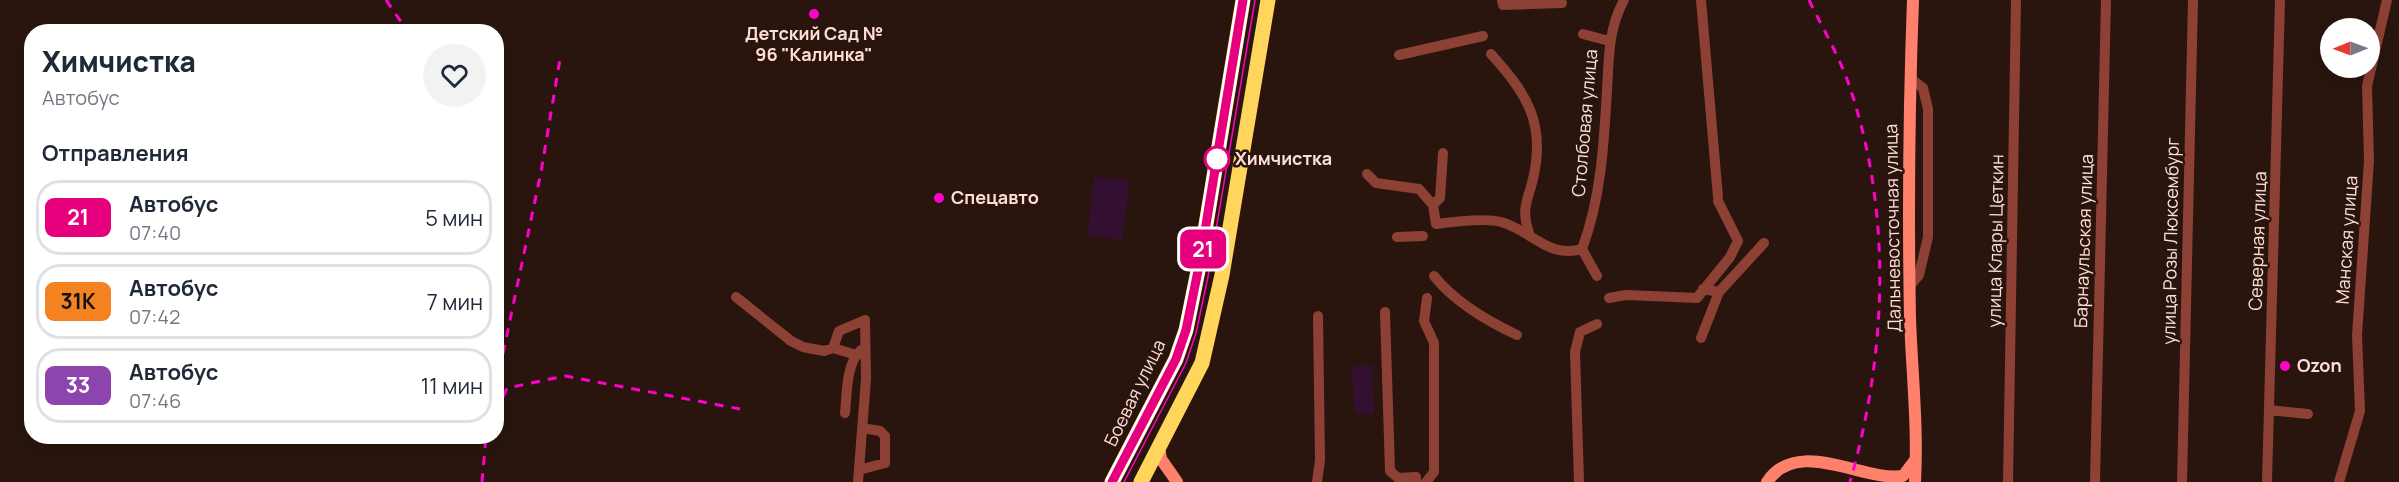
<!DOCTYPE html>
<html lang="ru">
<head>
<meta charset="utf-8">
<style>
	:root { --surface:#fff; --page:#f2f2f3; --text:#1f2937; --muted:#747a83; --line:#e0e1e3 }
	body { margin:0; font-family:Manrope,sans-serif; background:var(--page); color:var(--text); height:100vh; display:flex; flex-direction:column; font-size:22px; white-space:nowrap }
	* { box-sizing:border-box; margin:0 }
	p { font-size:20px; color:var(--muted) }
	.icon { flex:none; width:33px; height:33px; fill:none; stroke:currentColor; stroke-width:2; stroke-linecap:round; stroke-linejoin:round }
	.map { position:relative; flex:1; overflow:hidden }
	.side { position:absolute; left:24px; top:24px; width:480px; height:420px; display:flex; flex-direction:column; background:var(--surface); border-radius:24px; box-shadow:0 6px 24px #0002 }
	.side>* { flex:none }
	.badge { padding:0 12px; border-radius:9px; font-size:21px; line-height:39px }
	.needle { width:39px; rotate:269deg }
	.buttons { position:absolute; left:2320px; top:18px; display:grid; gap:12px }
	.buttons a { display:grid; place-items:center; width:60px; height:60px; border-radius:50%; background:var(--surface); box-shadow:0 6px 24px #0002; font-size:30px }
	.map>.badge { position:absolute; translate:-50% -50%; box-shadow:0 0 0 3px #fff }
	h2 { padding:0 18px; font-size:22px; line-height:54px }
	.round { display:grid; place-items:center; flex:none; width:63px; height:63px; border-radius:32px; background:var(--page) }
	.overview { display:flex; align-items:center; justify-content:space-between; height:102px; padding:0 18px }
	h1 { font-size:28px; font-weight:800; line-height:45px }
	ul { padding:0; list-style:none }
	li { display:flex; align-items:center; gap:18px; height:75px; margin:0 12px 9px; padding:0 6px; border:3px solid var(--line); border-radius:24px }
	li div { flex:1 }
	li b { display:block; font-size:22px }
	li em { font-style:normal }
	li .badge { min-width:66px; font-weight:700; text-align:center }
	.map>svg:first-child { display:block }
	.green { fill:#331031 }
	.lines { fill:none; stroke-linecap:round; stroke-linejoin:round }
	.street { stroke:#8c4134; stroke-width:10 }
	.secondary { stroke:#ff816c; stroke-width:12 }
	.primary { stroke:#ffd55c; stroke-width:15 }
	.tram { stroke:#ff01c8; stroke-width:1.5 }
	.rail { stroke:#ff01c8; stroke-width:3; stroke-dasharray:9 8; stroke-linecap:butt }
	.line-casing { stroke:#fff; stroke-width:14 }
	.line { stroke:#e6007e; stroke-width:9 }
	.poi-dot { fill:#ff01c8; stroke:#29150d; stroke-width:2 }
	.stop-dot { fill:#fff; stroke:#e6007e; stroke-width:3 }
	.labels { text-anchor:middle; stroke-width:5; stroke-linejoin:round; paint-order:stroke }
	.poi-label { font-size:18px; font-weight:bold; fill:#ffdfd5; stroke:#29150d; text-anchor:start }
	.street-label { font-size:18px; fill:#ffdfd5; stroke:#29150d }
	.stop-label { font-size:18px; font-weight:bold; fill:#ffdfd5; stroke:#29150d; text-anchor:start }
</style>
</head>
<body>
<div class="map">
<svg width="2399" height="482" viewBox="0 0 2399 482">
	<rect width="100%" height="100%" fill="#29150d"/>
	<path class="green" d="M1094 177 1130 180 1122 240 1087 236Z
		M1372 365 1374 414 1354 413 1352 366Z"/>
	<g class="lines">
		<path class="street" d="M1502 0 1503 5 1562 3
			M1701 0 1718 197
			M1583 34 1609 41
			M1491 54C1527 94 1546 123 1533 179 1527 203 1521 208 1529 233
			M1399 55 1483 36
			M1367 174 1376 183 1419 189 1433 205 1436 224C1451 222 1487 218 1501 222 1531 230 1548 259 1582 249 1601 199 1604 143 1607 90 1609 57 1608 30 1624 0
			M1433 205 1440 198 1443 153
			M1397 237 1423 236
			M1582 249 1597 276
			M1434 276C1455 302 1487 321 1517 335
			M1910 286 1919 275 1928 237V109L1923 88 1910 78
			M1703 289 1719 292 1764 243
			M736 297 791 341 803 347 824 351 833 348 856 355
			M1609 298 1626 295 1697 298 1730 257 1738 241 1718 201
			M1385 312 1390 471 1398 478 1416 477V482
			M1701 338 1719 292
			M833 348 839 331 865 320 866 379 858 482
			M2269 410 2308 414
			M845 413C847 394 846 363 861 350
			M859 470 885 463V436L880 431 862 428
			M1317 482 1320 460 1318 316
			M1426 482 1434 472V343L1424 321 1427 298
			M1579 482 1575 352 1580 332 1597 324
			M2008 482 2016 0
			M2095 482 2106 0
			M2182 482 2193 0
			M2267 482 2280 0
			M2339 482 2360 411 2357 335 2369 161 2367 86 2387 0"/>
		<path class="secondary" d="M1913 0C1909 106 1908 212 1910 318 1912 374 1918 426 1915 482
			M1159 446 1161 459 1177 482
			M1767 482C1798 436 1862 482 1903 476L1915 460"/>
		<path class="primary" d="M1112 482 1176 359 1186 330 1200 261 1243 0
			M1141 482 1202 363 1222 275 1268 0"/>
		<path class="tram" d="M1124 482 1186 363 1196 333 1208 277 1255 0"/>
		<path class="rail" d="M386 0 408 32
			M1809 0C1822 27 1838 54 1848 82 1893 211 1887 353 1850 482
			M496 225V230
			M496 387 541 172 560 59
			M496 412 507 388 565 376 740 409
			M482 482 486 436"/>
	</g>
	<g class="lines">
		<g class="line-casing">
			<path id="line" d="M1112 482 1176 359 1186 330 1200 261 1243 0"/>
		</g>
		<use href="#line" class="line"/>
	</g>
	<g class="poi-dot">
		<circle cx="814" cy="14" r="6"/>
		<circle cx="939" cy="198" r="6"/>
		<circle cx="2285" cy="366" r="6"/>
	</g>
	<circle class="stop-dot" cx="1217" cy="159" r="12"/>
	<g class="labels">
		<g class="poi-label">
			<text x="814" y="40" text-anchor="middle">Детский Сад №<tspan x="814" dy="21">96 "Калинка"</tspan></text>
			<text x="951" y="204">Спецавто</text>
			<text x="2297" y="372">Ozon</text>
		</g>
		<g class="street-label">
			<text transform="translate(1585 123) rotate(-85)" y="6">Столбовая улица</text>
			<text transform="translate(1893 228) rotate(-91)" y="6">Дальневосточная улица</text>
			<text transform="translate(2347 240) rotate(-86)" y="6">Манская улица</text>
			<text transform="translate(1996 241) rotate(-89)" y="6">улица Клары Цеткин</text>
			<text transform="translate(2084 241) rotate(-88)" y="6">Барнаульская улица</text>
			<text transform="translate(2171 241) rotate(-89)" y="6">улица Розы Люксембург</text>
			<text transform="translate(2258 241) rotate(-88)" y="6">Северная улица</text>
			<text transform="translate(1135 393) rotate(-64)" y="6">Боевая улица</text>
		</g>
		<g class="stop-label">
			<text x="1235" y="165">Химчистка</text>
		</g>
	</g>
</svg>
<div class="buttons">
<a><svg class="needle" viewBox="-14 -14 28 28"><path d="M0-13l5 13h-10z" fill="#e53935"/><path d="M0 13l5-13h-10z" fill="#747a83"/></svg></a>
</div>
<b class="badge" style="left:1203px;top:249px;background:#e6007e;color:#fff">21</b>
<section class="side">
<div class="overview"><div><h1>Химчистка</h1><p>Автобус</p></div><a class="round"><svg class="icon" aria-label="heart" viewBox="0 0 24 24"><path d="M12 20l-8-8c-3-5 5-10 8-4 3-6 11-1 8 4z"/></svg></a></div>
<h2>Отправления</h2>
<ul>
<li><span class="badge" style="background:#e6007e;color:#fff">21</span><div><b>Автобус</b><p>07:40</p></div><em>5 мин</em></li>
<li><span class="badge" style="background:#f58220;color:#111">31К</span><div><b>Автобус</b><p>07:42</p></div><em>7 мин</em></li>
<li><span class="badge" style="background:#8e44ad;color:#fff">33</span><div><b>Автобус</b><p>07:46</p></div><em>11 мин</em></li>
</ul>
</section>
</div>
</body>
</html>
